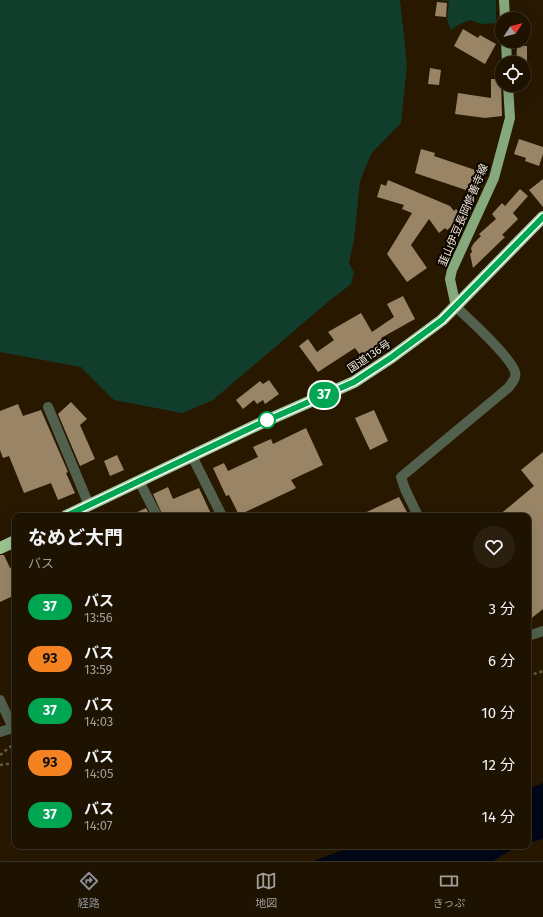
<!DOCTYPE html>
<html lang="ja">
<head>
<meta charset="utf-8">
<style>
	:root { --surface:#1e1200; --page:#2b200f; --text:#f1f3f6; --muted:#a19e99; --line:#3c3222; --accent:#8c9099 }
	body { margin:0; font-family:"Fira Sans","Noto Sans JP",sans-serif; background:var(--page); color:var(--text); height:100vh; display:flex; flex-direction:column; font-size:15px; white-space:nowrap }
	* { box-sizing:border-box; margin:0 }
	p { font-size:13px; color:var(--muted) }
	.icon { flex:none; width:22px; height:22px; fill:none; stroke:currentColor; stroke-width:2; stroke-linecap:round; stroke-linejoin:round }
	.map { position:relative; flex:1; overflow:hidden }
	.details { position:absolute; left:12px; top:513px; width:519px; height:336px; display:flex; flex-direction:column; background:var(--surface); border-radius:8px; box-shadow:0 4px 16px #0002,0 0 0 1px var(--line) }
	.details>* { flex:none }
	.badge { padding:0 8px; border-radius:13px; font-size:14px; line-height:26px }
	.needle { width:26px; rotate:54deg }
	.tools { position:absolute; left:495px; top:12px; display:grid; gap:8px }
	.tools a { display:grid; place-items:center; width:36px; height:36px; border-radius:50%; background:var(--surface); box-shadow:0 4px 16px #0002,0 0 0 1px var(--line); font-size:20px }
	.map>.badge { position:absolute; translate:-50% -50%; box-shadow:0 0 0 2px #fff }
	.round { display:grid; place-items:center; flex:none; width:42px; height:42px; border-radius:21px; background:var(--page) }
	.summary { display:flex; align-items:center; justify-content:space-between; height:68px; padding:0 16px }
	h1 { font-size:19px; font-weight:700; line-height:30px }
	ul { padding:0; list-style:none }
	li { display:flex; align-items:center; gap:12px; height:52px; padding:0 16px }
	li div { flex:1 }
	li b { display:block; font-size:15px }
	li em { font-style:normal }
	li .badge { min-width:44px; font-weight:700; text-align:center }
	.tabs { display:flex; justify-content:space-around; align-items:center; height:56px; border-top:1px solid var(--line); background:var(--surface); font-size:11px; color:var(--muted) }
	.tabs a { display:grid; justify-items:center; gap:2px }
	.tabs .on { color:var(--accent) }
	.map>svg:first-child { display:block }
	.green { fill:#113e2c }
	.water { fill:#000718 }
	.building { fill:#998566 }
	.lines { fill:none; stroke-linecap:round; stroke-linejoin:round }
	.path { stroke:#695b45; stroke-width:2.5; stroke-dasharray:3 3; stroke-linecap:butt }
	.minor { stroke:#51614d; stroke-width:10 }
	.major { stroke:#86a87d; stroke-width:10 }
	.highway { stroke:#9bc591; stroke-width:12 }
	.line-casing { stroke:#fff; stroke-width:9 }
	.line { stroke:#00a651; stroke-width:6 }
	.stop-dot { fill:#fff; stroke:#00a651; stroke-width:2 }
	.labels { text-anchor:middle; stroke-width:4; stroke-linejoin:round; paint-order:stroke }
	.street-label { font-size:11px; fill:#f2e8d7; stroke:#0b0500 }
</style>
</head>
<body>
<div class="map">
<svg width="543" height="861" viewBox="0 0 543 861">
	<rect width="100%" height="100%" fill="#281800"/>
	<path class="green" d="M0 0H400L407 65 401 123 371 154 360 181 354 240 349 263 354 272 351 284 328 302 213 400 182 413 114 400 81 367 0 352Z
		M439 0H496V23L482 24 470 20 458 25 451 30 447 19 449 1Z"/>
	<path class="water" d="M543 783V839L528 843V789Z
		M355 846H518L493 861H313Z"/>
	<path class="building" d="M437 2 447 3 446 17 435 16Z
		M463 29 478 38 480 35 496 44 485 64 454 46Z
		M517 46H527V63H516Z
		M430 68 441 70 439 85 428 84Z
		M491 79H501L502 116 485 118 455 114 458 93 491 98Z
		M519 139 543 147V154L539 166 525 161 526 158 514 154Z
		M421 149 435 153 434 156 484 173 475 193 415 173Z
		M543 179V207L529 190Z
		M388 180 450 206 454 211 456 209 463 217 447 230 445 228 439 233 429 219 411 245 427 268 407 282 387 254 412 213 402 209 404 205 377 197 381 184 386 186Z
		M520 189 528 196 513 213 518 219 502 235 505 237 473 268 470 254 472 252 471 248 474 243 481 236 479 234 496 219 492 214 502 203 505 206Z
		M403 296 415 319 381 338 383 341 361 356 355 348 318 372 299 346 308 339 317 352 334 340 328 332 361 313 372 332 394 317 387 304Z
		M269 380 279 394 265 404 263 400 257 404 254 400 243 409 236 400 260 381 263 384Z
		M71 402 87 419 80 425 95 459 80 466 58 414Z
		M18 404 23 416 41 410 68 472 66 473 75 493 58 500 51 483 24 493 9 456 3 458 0 450V411Z
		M374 410 388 441 370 450 355 418Z
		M306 428 323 465 291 480 296 488 290 491 239 515 229 495 226 496 213 468 224 463 228 471 258 457 253 447 271 439 273 444Z
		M543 452V609L528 621V516H498L534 486 521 470Z
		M117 455 124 470 110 476 104 461Z
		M168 487 173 499 199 488 212 516H163L153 494Z
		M399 497 409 516H358Z
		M146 508 150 516H129Z
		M0 555H4L10 568 15 566V595L0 602Z"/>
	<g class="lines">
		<path class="path" d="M528 676 543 671
			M0 755 15 743
			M0 765 15 763"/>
		<path class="minor" d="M48 407 89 505
			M192 456 222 516
			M139 481 157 516
			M418 516 405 489 401 477 508 388C511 384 517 378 515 372 511 357 469 319 456 307
			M528 636 543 631
			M0 700 13 728 0 732"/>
		<path class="major" d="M504 0 505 19
			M506 41 507 63
			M456 307 450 279 452 270 494 178 510 118 508 85"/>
		<path class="highway" d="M66 516 259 424 354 382 392 357 442 320 543 217
			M0 548 15 541"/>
	</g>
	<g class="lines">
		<g class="line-casing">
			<path id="line" d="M66 516 259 424 354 382 392 357 442 320 543 217"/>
		</g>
		<use href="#line" class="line"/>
	</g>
	<circle class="stop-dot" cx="267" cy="420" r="8"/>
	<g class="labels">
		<g class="street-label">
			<text transform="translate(463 215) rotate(-67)" y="4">韮山伊豆長岡修善寺線</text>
			<text transform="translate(369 356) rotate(-34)" y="4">国道136号</text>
		</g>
	</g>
</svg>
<div class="tools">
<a><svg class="needle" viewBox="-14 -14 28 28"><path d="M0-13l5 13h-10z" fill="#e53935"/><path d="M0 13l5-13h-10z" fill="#a19e99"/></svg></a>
<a><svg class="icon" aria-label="locate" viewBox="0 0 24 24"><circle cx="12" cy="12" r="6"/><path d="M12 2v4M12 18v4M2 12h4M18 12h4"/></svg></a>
</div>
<b class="badge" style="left:324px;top:395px;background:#00a651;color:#fff">37</b>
<section class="details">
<div class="summary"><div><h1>なめど大門</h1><p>バス</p></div><a class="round"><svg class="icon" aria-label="heart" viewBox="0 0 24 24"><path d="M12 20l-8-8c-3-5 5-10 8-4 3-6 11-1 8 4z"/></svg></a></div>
<ul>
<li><span class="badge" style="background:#00a651;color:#fff">37</span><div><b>バス</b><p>13:56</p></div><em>3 分</em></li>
<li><span class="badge" style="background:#f58220;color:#111">93</span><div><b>バス</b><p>13:59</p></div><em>6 分</em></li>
<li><span class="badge" style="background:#00a651;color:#fff">37</span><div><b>バス</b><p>14:03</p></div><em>10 分</em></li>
<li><span class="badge" style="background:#f58220;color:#111">93</span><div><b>バス</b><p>14:05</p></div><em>12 分</em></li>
<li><span class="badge" style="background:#00a651;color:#fff">37</span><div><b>バス</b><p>14:07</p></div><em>14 分</em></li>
</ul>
</section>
</div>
<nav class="tabs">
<a class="on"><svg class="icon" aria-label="directions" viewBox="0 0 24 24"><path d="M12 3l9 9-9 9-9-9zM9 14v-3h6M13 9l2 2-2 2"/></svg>経路</a>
<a><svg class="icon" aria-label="map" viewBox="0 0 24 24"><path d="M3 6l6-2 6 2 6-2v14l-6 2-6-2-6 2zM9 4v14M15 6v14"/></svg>地図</a>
<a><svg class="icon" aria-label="tickets" viewBox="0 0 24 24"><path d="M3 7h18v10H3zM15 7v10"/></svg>きっぷ</a>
</nav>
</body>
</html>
